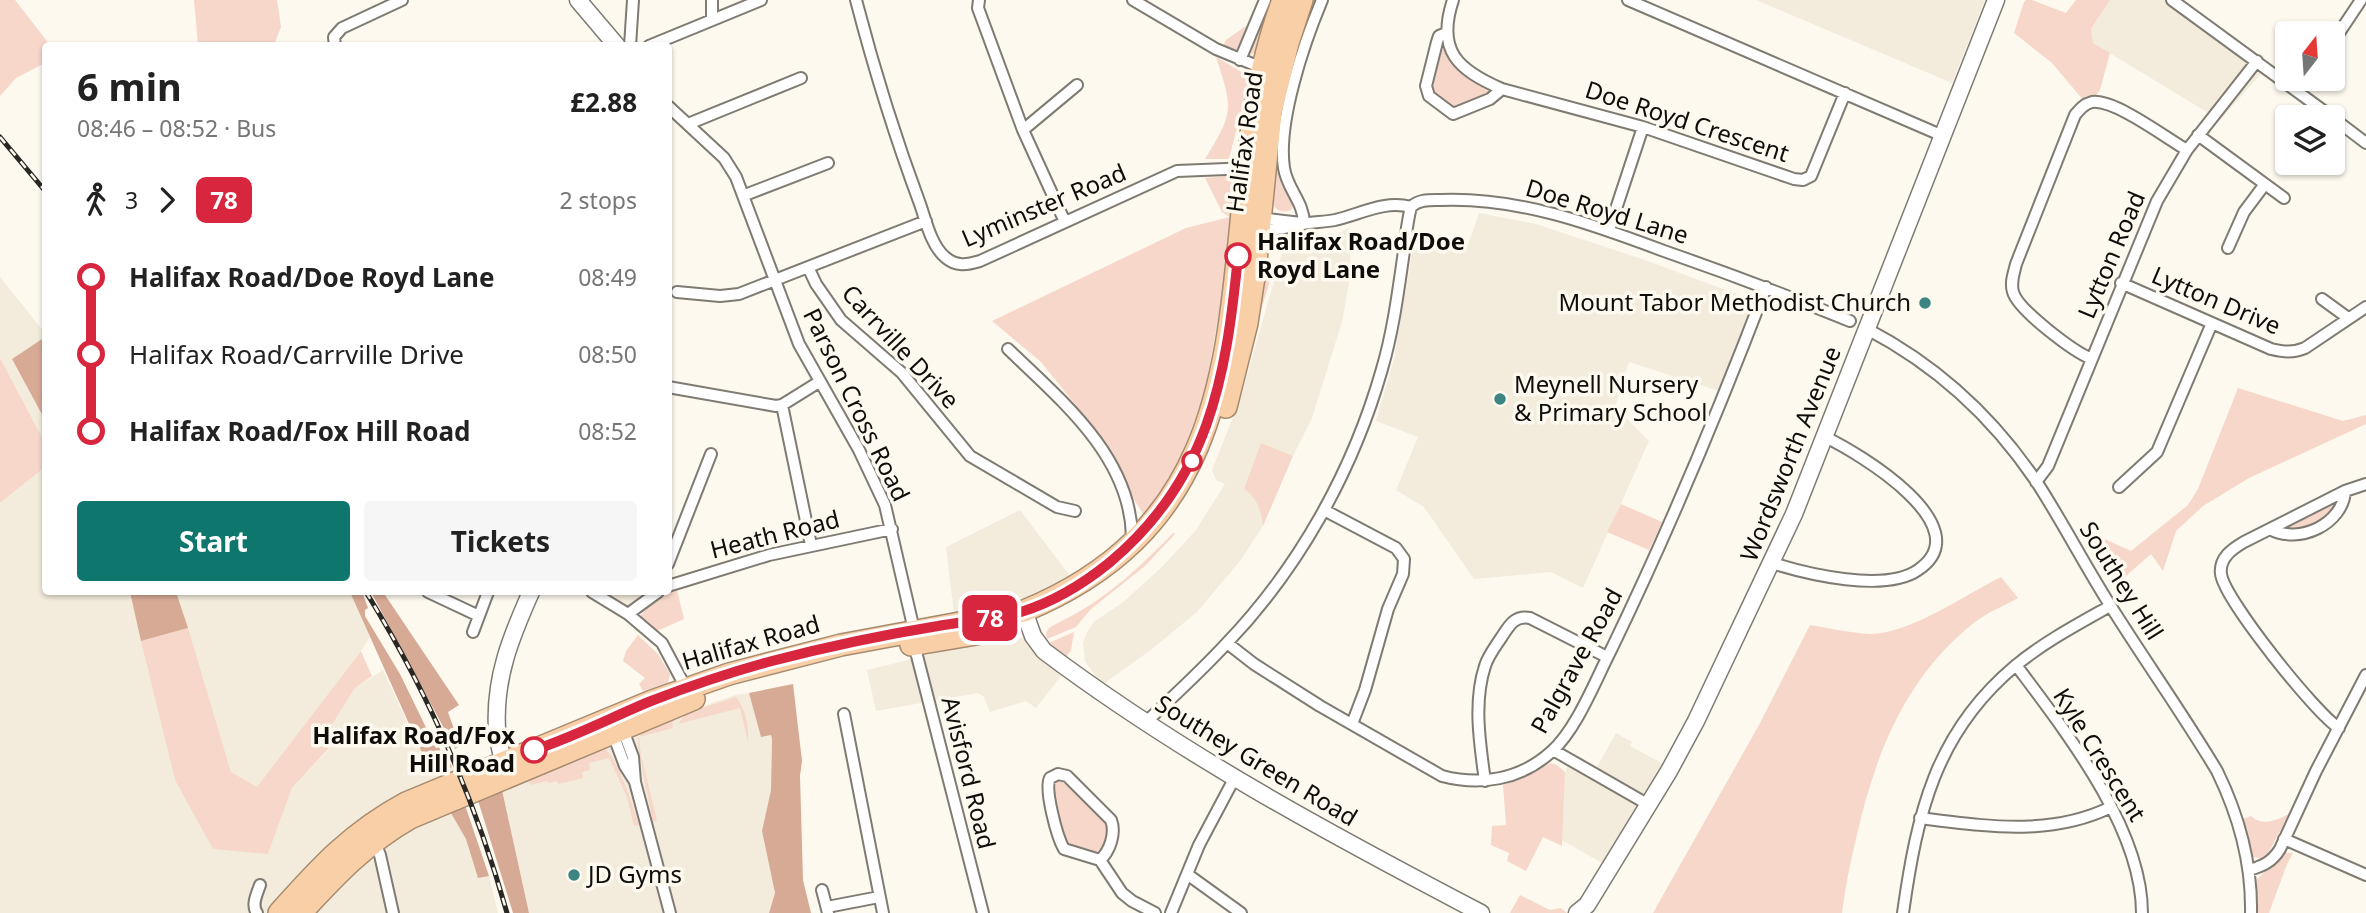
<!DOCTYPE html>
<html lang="en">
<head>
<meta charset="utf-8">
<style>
	:root { --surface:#fff; --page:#f6f6f6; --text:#222; --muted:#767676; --accent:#0f766e }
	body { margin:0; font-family:"Noto Sans",sans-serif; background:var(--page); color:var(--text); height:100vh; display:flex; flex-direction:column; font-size:26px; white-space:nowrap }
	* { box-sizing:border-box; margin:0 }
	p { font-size:23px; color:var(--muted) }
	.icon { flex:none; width:38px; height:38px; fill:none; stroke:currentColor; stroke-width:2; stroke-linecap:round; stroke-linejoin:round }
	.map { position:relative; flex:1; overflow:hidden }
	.details { position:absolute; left:42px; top:42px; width:630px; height:553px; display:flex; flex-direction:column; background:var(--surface); border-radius:7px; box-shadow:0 2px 5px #0004 }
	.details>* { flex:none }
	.badge { padding:0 14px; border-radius:10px; font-size:24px; line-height:46px }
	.needle { width:46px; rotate:17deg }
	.tools { position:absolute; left:2275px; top:21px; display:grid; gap:14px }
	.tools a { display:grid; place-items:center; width:70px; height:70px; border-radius:7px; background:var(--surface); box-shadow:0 2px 5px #0004; font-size:35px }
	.map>.badge { position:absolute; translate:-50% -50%; box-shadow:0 0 0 4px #fff }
	.legs { display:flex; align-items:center; gap:10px; height:77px; padding:0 35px; font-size:23px }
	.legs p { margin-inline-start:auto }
	.headline { display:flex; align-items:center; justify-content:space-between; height:119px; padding:0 35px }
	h1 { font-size:38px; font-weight:700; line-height:52px }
	.button { display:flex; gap:14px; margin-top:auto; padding:14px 35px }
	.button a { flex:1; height:80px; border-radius:7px; background:var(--accent); color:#fff; font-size:28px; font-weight:700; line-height:80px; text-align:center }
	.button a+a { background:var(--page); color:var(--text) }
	ul { padding:0 35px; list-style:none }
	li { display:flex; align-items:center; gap:24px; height:77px; font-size:26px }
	li i { display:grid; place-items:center; width:10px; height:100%; margin:0 9px; background:currentColor }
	li i::after { content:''; width:18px; height:18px; margin:-9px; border:5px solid; border-radius:50%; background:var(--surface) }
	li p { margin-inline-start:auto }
	li:first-child i { background:linear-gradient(#0000 50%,currentColor 0) }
	li:last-child i { background:linear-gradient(currentColor 50%,#0000 0) }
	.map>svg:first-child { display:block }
	.built { fill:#f3ecdc }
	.green { fill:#f6d7c9 }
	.forest { fill:#d7aa95 }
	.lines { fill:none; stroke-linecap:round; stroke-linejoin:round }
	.street-casing { stroke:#7f7b73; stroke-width:14 }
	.secondary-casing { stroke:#7f7b73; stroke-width:19 }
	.highway-casing { stroke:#a68b6f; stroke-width:24 }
	.street { stroke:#fff; stroke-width:10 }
	.secondary { stroke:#fff; stroke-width:16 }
	.highway { stroke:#f8cfa6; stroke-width:21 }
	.rail-casing { stroke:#2a2824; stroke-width:5 }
	.rail { stroke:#fdf9ef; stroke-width:2.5; stroke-dasharray:8; stroke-linecap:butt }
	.line-1-casing { stroke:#fff; stroke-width:16 }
	.line-1 { stroke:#d7263d; stroke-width:10 }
	.stop-1-dot { fill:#fff; stroke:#d7263d; stroke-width:3.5 }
	.poi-dot { fill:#3d8582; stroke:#fdf9ef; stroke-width:2.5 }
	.labels { text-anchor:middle; stroke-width:7; stroke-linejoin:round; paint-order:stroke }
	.street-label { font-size:24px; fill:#0e0d0a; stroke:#fdf9ef }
	.stop-label { font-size:24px; font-weight:bold; fill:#0e0d0a; stroke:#fdf9ef; text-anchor:start }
	.poi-label { font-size:24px; fill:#0e0d0a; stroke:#fdf9ef; text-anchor:start }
</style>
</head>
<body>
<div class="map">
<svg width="2366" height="913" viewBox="0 0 2366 913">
	<rect width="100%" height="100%" fill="#fdf9ef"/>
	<path class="built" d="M1756 0H1985L1952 83Z
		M2110 0H2165L2261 74 2220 120 2093 43 2091 29Z
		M1479 213 1536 224 1642 259 1753 300 1719 391 1629 362 1615 407 1649 441 1583 588 1551 572 1474 579 1424 507 1396 490 1418 437 1376 421 1394 359 1415 235 1467 248Z
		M1349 228 1351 272 1342 322 1312 418 1293 456 1261 444 1251 493 1259 507 1263 526 1240 561 1197 612 1152 649 1102 685 1085 661 1083 643 1087 632 1095 621 1122 603 1163 566 1196 530 1225 484 1216 480 1212 470 1240 400 1282 253 1293 244 1326 239Z
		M0 277 45 333V337L12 359 45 420V443L0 358Z
		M45 467 46 592H130L175 780 268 854 292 788 330 748 324 738 354 689 383 670 431 773 436 774 452 767 489 876 498 913H0V503Z
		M1020 510 1070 576 1036 596 1002 607 954 614 946 547Z
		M176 592H351L372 634 361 651 257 788 231 772Z
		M599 592H649L627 608Z
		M1010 635 1025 639 1061 676 1036 708 1026 701 990 712 984 697 978 693 876 711 867 670Z
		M749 693 761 736 771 735 772 739 771 790 762 831 775 893 769 913H529L502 790 519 779 609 748 695 709 735 695Z
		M1616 733 1632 742 1630 746 1667 766 1607 866 1562 840 1565 772 1573 753 1597 767Z"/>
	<path class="green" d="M0 0H15L50 45 46 46 45 63 16 78 0 96Z
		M194 0H277L281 27 274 45H198Z
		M1269 0H1276L1259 51 1249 55 1223 46 1226 40 1246 26 1257 29Z
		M1309 0H1320L1282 145 1281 179 1297 206 1293 204 1291 210C1282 214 1274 210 1272 201L1275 119Z
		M2026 0H2032L2066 13 2076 0H2110L2091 29 2093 43 2110 53 2100 90 2095 97 2086 96 2084 101 2052 63 2014 33 2024 2Z
		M1443 46C1454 66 1467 80 1489 87V92L1455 106H1449L1432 89Z
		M1216 57 1245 74 1249 80 1229 159H1205C1234 112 1233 109 1216 57Z
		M1226 176 1233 182 1231 217 1222 298 1204 395 1175 473 1145 517 1074 403 1041 362 992 321 1186 228 1230 217 1222 212 1205 178Z
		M1267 266 1272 267V274L1256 327 1258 296Z
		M0 358 45 443V467L0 503Z
		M2238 388 2343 421 2366 415V424L2249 478 2203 506 2176 531 2163 571 2151 554 2118 583 2087 531 2131 551 2188 505 2198 489Z
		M1261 443 1293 456 1263 526C1261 511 1257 497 1244 489Z
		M2340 499 2342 502 2325 521 2293 532 2280 528Z
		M1621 504 1662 522 1649 550 1607 532Z
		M1173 533 1175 534 1145 566 1091 609 1076 627 1047 639 1046 633 1049 628C1064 619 1079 613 1093 603 1123 583 1148 559 1173 533Z
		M2001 577 2018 598C2004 606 1988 612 1975 622 1905 677 1875 754 1856 839 1850 864 1845 888 1842 913H1653L1759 725 1810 625C1829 628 1850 633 1870 634 1909 634 1965 595 2001 577Z
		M677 590 684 619 655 632 639 617 654 601Z
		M188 628 231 772 257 787 361 651 372 676 354 689 324 738 330 747 292 788 268 854 213 849 175 780 141 641Z
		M1074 632 1071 650 1067 656 1056 651 1050 645 1051 642Z
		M638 635 658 654 670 674 668 683 643 691 639 684 645 678 623 661 626 651Z
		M736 697C746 709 749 727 748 742L740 708 678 724 686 713Z
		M676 718 672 724 673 728 639 737 641 756 657 820 653 822 639 753 638 738 644 731Z
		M605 749C617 756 634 809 639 825L634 826 627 797 609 758 589 763 590 770 582 772 583 778 558 784 557 781 548 783 547 781 530 785 529 781 520 784 522 778Z
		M1550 763 1557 765 1565 772 1562 846 1543 837 1526 871 1507 861 1509 853 1491 845 1492 826 1506 825 1503 785 1521 779Z
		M1057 781 1063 782 1107 825 1109 831 1104 850C1090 854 1073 854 1064 843L1051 788 1053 783Z
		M2289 814 2265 859 2253 857 2243 819 2251 816C2263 827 2276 820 2289 814Z
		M2285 853H2293L2287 864 2269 913H2256V880Z
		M1520 895 1550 910 1561 908 1567 913H1510Z"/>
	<path class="forest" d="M45 337V420L12 359Z
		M130 592H176L188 628 141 641Z
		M350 592H362L368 608 365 610V616L400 674 436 748 439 747 443 757 447 756 452 767 436 775 431 773Z
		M371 592H383L459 705 448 712 460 746 455 749Z
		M793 684 802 761 800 776 803 880 811 913H769L775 893 762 831 771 790 772 739 771 735 761 737 749 693Z
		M502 790 529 913H513L476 794Z
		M464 802 489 876 478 878 466 839 448 808Z"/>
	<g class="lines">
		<g class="street-casing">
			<path id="street" d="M856 0C874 69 895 137 920 204 926 221 931 245 945 257 956 267 967 265 980 261L1177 171 1251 168
				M979 0 978 8 1023 130 1065 222
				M1133 0 1216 49 1267 70
				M1453 0C1436 51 1458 70 1502 89L1643 127 1794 179 1803 180 1811 176 1845 93
				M1628 0 1943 136
				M2172 0 2332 117
				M712 19V0
				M1446 33 1439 36 1437 42 1426 86 1429 96 1453 114 1490 99 1502 89
				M2333 42 2361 0
				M335 46 334 37 342 28 402 0
				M630 46 633 0
				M649 46 761 0
				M1240 60 1265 0
				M2299 92 2308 79
				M668 106 724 158 736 177 799 344 859 450 885 505 914 630
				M2333 118 2366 143
				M688 124 801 78
				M1023 130 1077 85
				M2198 135 2284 198
				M745 195 828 163
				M1260 218 1301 223
				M1304 224C1304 202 1287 189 1284 168 1277 122 1304 43 1322 0
				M1258 230C1277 230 1285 228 1302 224 1313 222 1325 222 1335 220 1361 214 1384 200 1411 207 1419 199 1430 200 1441 200 1519 197 1592 224 1664 251 1727 273 1788 296 1850 321
				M1609 230 1643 127
				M2228 248 2244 212 2265 184
				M808 267 816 284 841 320 902 373 970 456 1057 507 1075 511
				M2121 283 2271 349C2284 352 2293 353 2305 348L2366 307
				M677 292 720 296 739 294 926 221
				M2322 299 2348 318
				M1867 329C1936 365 1992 416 2036 481 2062 521 2084 564 2110 605 2145 661 2183 714 2217 771 2239 816 2252 863 2251 913
				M1008 349C1061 400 1130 456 1132 536
				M2092 359C2074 352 2018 310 2013 292 2010 282 2014 273 2016 264L2075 115C2080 109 2084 104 2092 102 2115 99 2166 138 2187 150
				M668 387 776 406 782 405 819 382
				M782 405 811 545
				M2036 482 2048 466 2157 201 2187 150 2257 61
				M2119 487 2157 452 2212 323
				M1324 510 1396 548 1404 559 1403 574 1388 609 1365 690 1352 724
				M2270 529C2299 545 2343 524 2345 491
				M1772 563C1807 574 1885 593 1918 570 1982 527 1859 453 1825 437
				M668 564 711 454
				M668 586 769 555 892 529
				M428 592 479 616 488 592
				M592 592 628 614 662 643 687 690
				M628 614 658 592
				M473 632 479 616
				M1227 643 1254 664 1320 706 1442 776C1480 786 1520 780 1551 752 1577 729 1596 679 1612 648 1669 530 1719 410 1766 287
				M914 644 983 913
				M2016 665C2066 732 2142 828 2142 913
				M844 714 883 913
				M1146 722C1173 697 1201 671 1226 644 1299 568 1353 471 1382 369 1392 335 1397 300 1402 265 1405 246 1406 226 1411 207
				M2339 728C2316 714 2224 599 2221 574 2219 558 2232 549 2244 542L2345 491 2366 484
				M623 730 633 757 635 782 670 913
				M613 734 625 766 634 780
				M1553 750 1649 805
				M1485 781C1480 745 1473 702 1485 666 1488 656 1495 647 1501 638 1509 626 1514 615 1530 618L1607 657
				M1920 818C1985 826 2050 837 2111 807
				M2284 839 2366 875
				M374 841 380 855 393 913
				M1100 860C1110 851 1116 833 1111 820L1067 776 1058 774 1050 778C1044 789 1057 837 1064 849L1100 860 1122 893 1132 901 1155 913
				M2249 870C2263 866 2272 862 2280 849L2316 771 2366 675
				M1187 874 1241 913
				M822 890 828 913
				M827 907 879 897
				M257 913C251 905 257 894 260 885
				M1171 913 1199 845 1234 779
				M1903 913C1917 814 1935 733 2015 666 2044 642 2078 624 2110 606"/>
		</g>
		<g class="secondary-casing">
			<path id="secondary" d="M578 0 617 46
				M1024 611 1033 636 1044 651C1181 754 1330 834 1481 913
				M503 761C501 751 497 739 497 729 494 678 511 637 531 592
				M1577 913 1587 905 1669 771 1696 721 1794 514 1996 0"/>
		</g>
		<g class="highway-casing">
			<path id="highway" d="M1226 407 1247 323 1255 271 1271 112 1288 43 1302 0
				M911 645 976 634
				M279 913C320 867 352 832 406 803L652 701 729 674 841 645 1024 611C1301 497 1199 222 1283 0
				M301 913C335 876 366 843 410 818L694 699"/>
		</g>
		<use href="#street" class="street"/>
		<use href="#secondary" class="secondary"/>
		<use href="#highway" class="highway"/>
		<g class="rail-casing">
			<path id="rail" d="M0 137 46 192
				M366 592C428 692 475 799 507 913"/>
		</g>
		<use href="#rail" class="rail"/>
	</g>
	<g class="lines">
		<g class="line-1-casing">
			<path id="line-1" d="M534 750C574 737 612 717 651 701 690 686 731 672 772 661 826 647 882 635 938 626 965 621 994 620 1021 612 1053 602 1083 584 1109 563 1209 480 1226 379 1238 256"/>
		</g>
		<use href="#line-1" class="line-1"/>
	</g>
	<g class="stop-1-dot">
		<circle cx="1238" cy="256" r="12"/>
		<circle cx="1192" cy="461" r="9"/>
		<circle cx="534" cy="750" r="12"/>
	</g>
	<g class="poi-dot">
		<circle cx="1925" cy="303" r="7"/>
		<circle cx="1500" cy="399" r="7"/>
		<circle cx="574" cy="875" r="7"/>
	</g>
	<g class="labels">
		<g class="street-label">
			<text transform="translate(1687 122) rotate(18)" y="8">Doe Royd Crescent</text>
			<text transform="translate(1245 142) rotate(-82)" y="8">Halifax Road</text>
			<text transform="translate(1044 206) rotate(-23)" y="8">Lyminster Road</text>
			<text transform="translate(1607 212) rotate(17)" y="8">Doe Royd Lane</text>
			<text transform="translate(2112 255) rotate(-67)" y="8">Lytton Road</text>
			<text transform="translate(2216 301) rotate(23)" y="8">Lytton Drive</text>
			<text transform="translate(900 347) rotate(47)" y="8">Carrville Drive</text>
			<text transform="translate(856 405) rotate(64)" y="8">Parson Cross Road</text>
			<text transform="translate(1791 454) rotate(-68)" y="8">Wordsworth Avenue</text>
			<text transform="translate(775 535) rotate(-14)" y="8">Heath Road</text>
			<text transform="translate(2121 581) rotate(58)" y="8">Southey Hill</text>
			<text transform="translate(751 643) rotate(-16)" y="8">Halifax Road</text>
			<text transform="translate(1577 661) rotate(-61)" y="8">Palgrave Road</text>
			<text transform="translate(2099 755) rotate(58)" y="8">Kyle Crescent</text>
			<text transform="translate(1256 761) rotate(31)" y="8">Southey Green Road</text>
			<text transform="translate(968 773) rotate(76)" y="8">Avisford Road</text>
		</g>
		<g class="stop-label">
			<text x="1257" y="250">Halifax Road/Doe<tspan x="1257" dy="28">Royd Lane</tspan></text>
			<text x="515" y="744" text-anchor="end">Halifax Road/Fox<tspan x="515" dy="28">Hill Road</tspan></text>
		</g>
		<g class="poi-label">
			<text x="1911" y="311" text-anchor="end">Mount Tabor Methodist Church</text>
			<text x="1514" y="393">Meynell Nursery<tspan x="1514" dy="28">&amp; Primary School</tspan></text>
			<text x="588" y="883">JD Gyms</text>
		</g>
	</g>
</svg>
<div class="tools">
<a><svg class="needle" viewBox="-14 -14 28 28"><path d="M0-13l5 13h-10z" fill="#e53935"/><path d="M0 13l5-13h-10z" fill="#767676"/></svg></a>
<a><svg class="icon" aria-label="layers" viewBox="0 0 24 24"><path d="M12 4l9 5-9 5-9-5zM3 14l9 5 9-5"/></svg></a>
</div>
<b class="badge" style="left:990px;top:618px;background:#d7263d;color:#fff">78</b>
<section class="details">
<div class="headline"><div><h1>6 min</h1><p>08:46 – 08:52 · Bus</p></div><b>£2.88</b></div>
<div class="legs"><svg class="icon" aria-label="walk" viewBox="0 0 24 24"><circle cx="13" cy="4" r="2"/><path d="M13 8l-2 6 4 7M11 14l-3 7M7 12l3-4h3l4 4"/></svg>3<svg class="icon" aria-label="forward" viewBox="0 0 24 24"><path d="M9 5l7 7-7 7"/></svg><b class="badge" style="background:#d7263d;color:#fff">78</b><p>2 stops</p></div>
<ul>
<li><i style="color:#d7263d"></i><b>Halifax Road/Doe Royd Lane</b><p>08:49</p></li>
<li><i style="color:#d7263d"></i><span>Halifax Road/Carrville Drive</span><p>08:50</p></li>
<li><i style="color:#d7263d"></i><b>Halifax Road/Fox Hill Road</b><p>08:52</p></li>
</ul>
<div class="button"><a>Start</a><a>Tickets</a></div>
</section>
</div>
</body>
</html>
